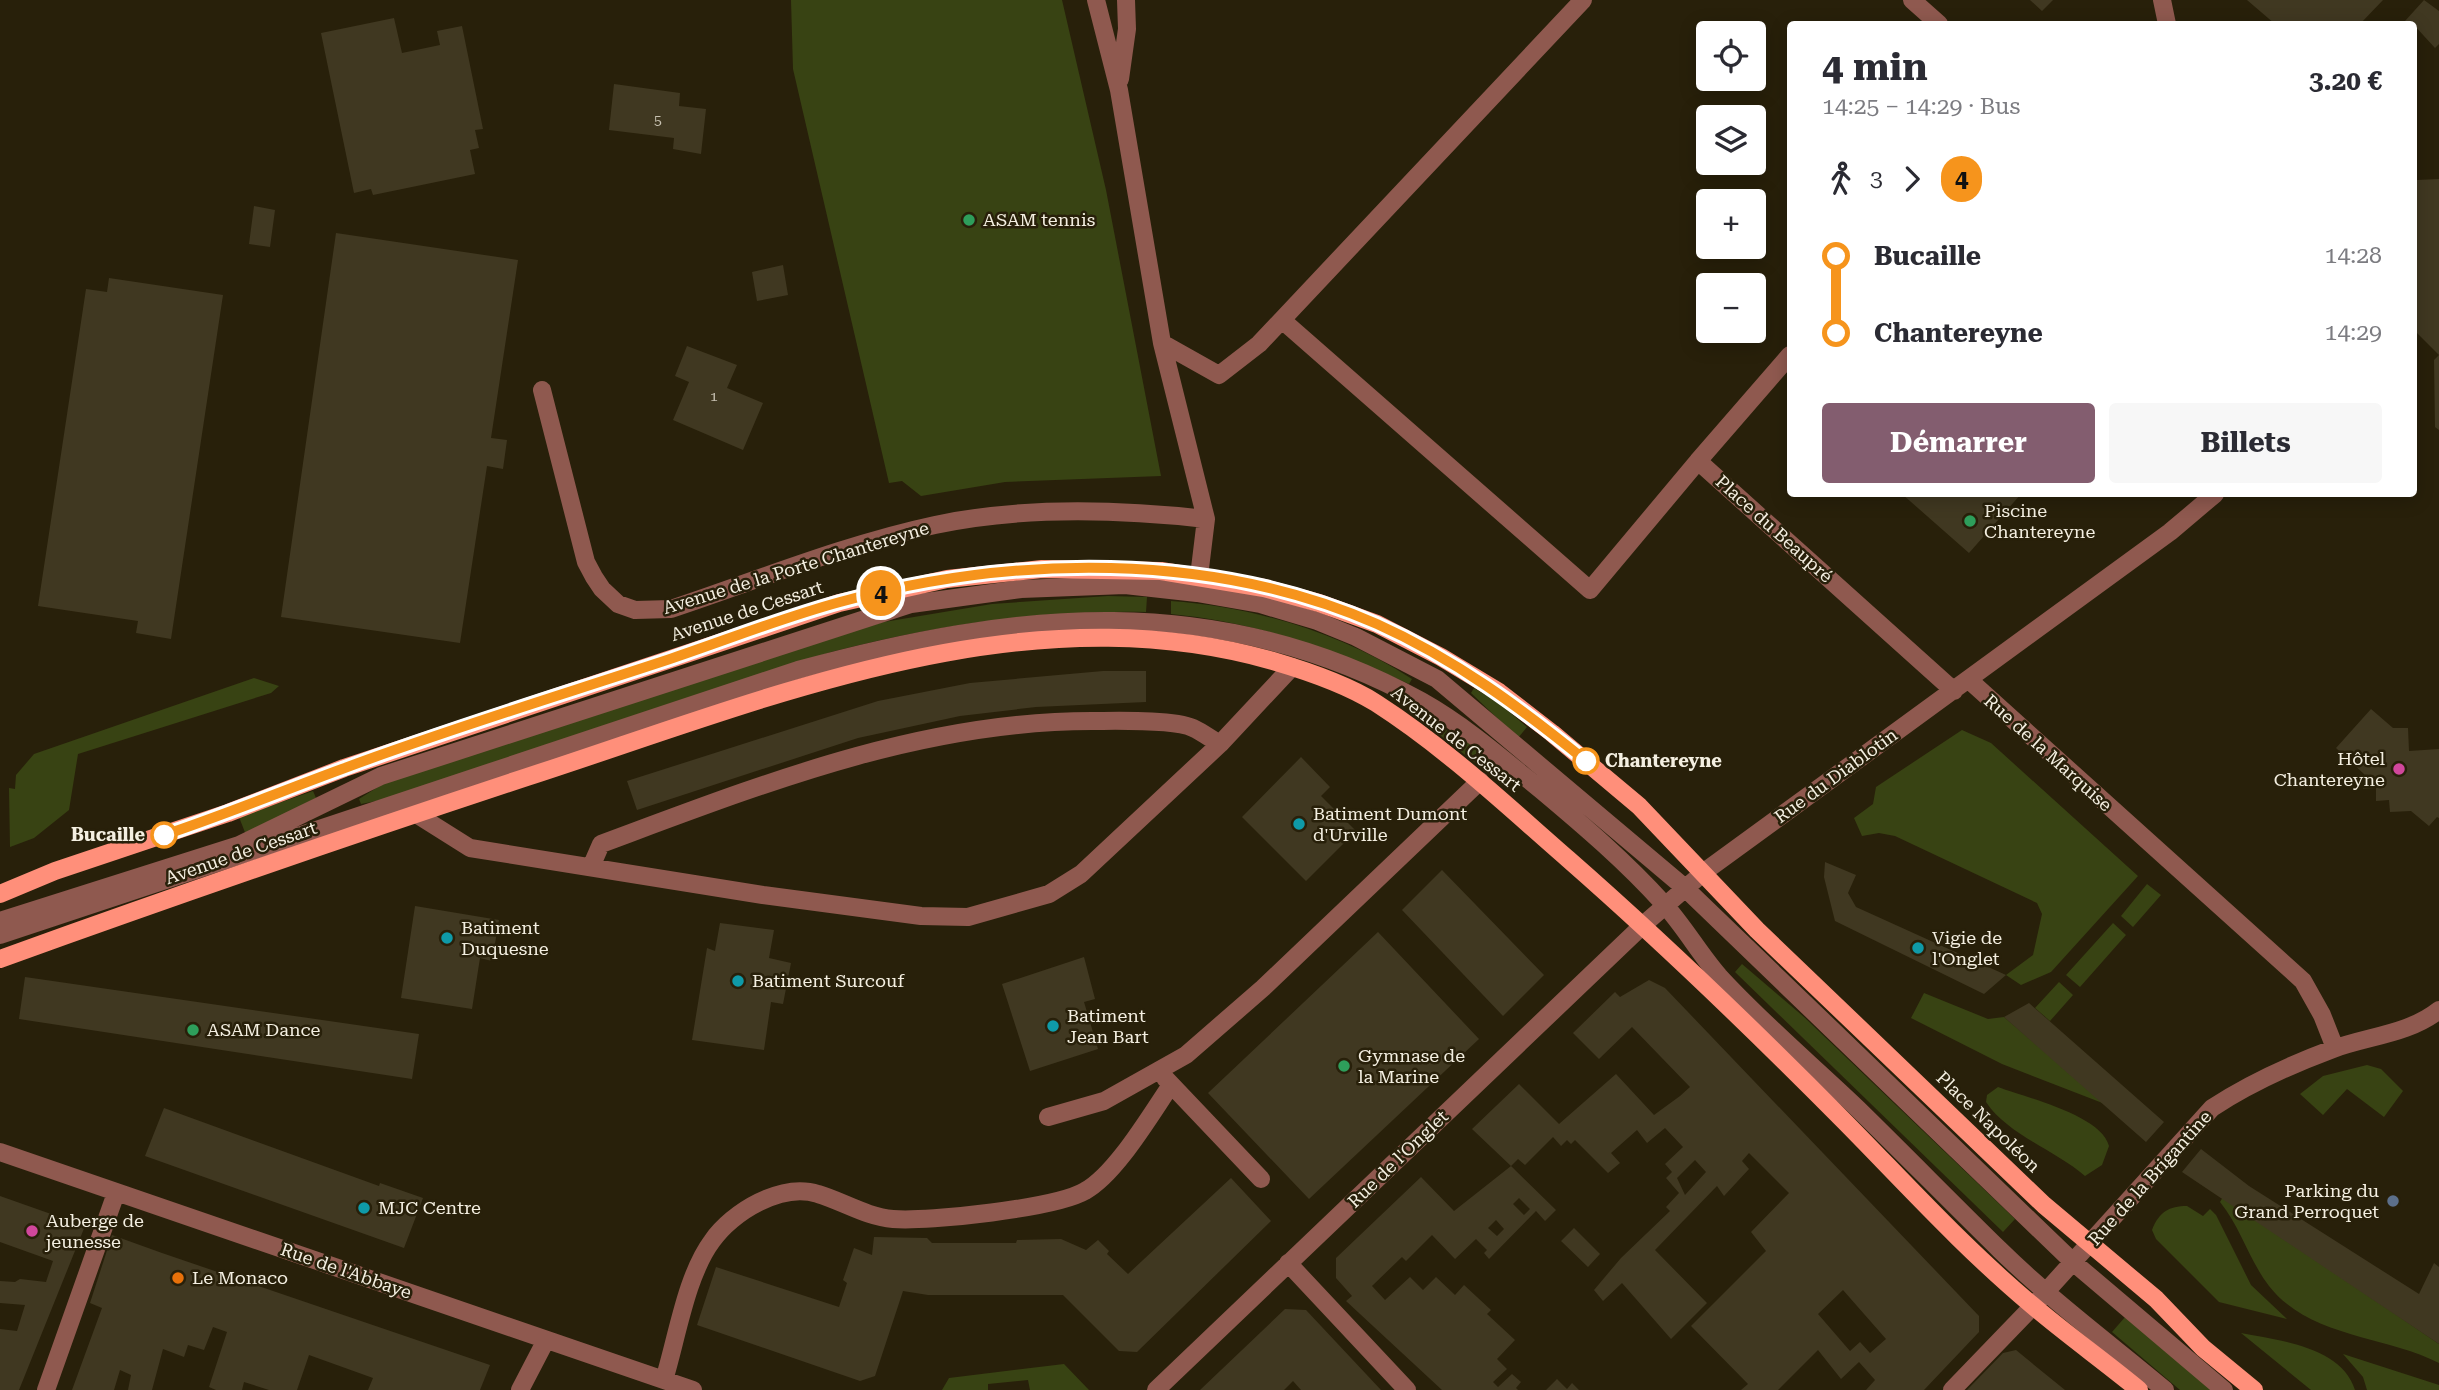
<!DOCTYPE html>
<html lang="fr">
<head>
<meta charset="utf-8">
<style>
	:root { --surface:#fff; --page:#f7f7f7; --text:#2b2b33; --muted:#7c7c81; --accent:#835d6f }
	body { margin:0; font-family:"Roboto Serif",serif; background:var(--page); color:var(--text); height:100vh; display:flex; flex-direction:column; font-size:26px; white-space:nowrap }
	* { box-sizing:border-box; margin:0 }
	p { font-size:23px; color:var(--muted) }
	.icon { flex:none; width:38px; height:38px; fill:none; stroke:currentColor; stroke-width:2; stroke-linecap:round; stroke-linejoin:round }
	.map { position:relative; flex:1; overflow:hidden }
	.side { position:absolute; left:1787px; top:21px; width:630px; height:476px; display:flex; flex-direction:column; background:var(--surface); border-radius:7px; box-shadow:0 4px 18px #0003 }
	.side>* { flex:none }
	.badge { padding:0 14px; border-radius:23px; font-size:24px; line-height:46px }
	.fabs { position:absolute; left:1696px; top:21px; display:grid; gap:14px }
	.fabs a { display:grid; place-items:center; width:70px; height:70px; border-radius:7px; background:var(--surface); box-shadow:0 4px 18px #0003; font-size:35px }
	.map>.badge { position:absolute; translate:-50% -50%; box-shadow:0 0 0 4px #fff }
	.legs { display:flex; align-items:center; gap:10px; height:77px; padding:0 35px; font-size:23px }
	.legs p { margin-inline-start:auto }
	.head { display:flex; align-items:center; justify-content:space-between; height:119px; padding:0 35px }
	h1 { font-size:38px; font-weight:700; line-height:52px }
	.cta { display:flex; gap:14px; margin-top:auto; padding:14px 35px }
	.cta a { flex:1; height:80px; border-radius:7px; background:var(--accent); color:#fff; font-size:28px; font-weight:700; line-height:80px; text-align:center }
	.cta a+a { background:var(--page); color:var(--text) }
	ul { padding:0 35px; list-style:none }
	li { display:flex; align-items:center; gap:24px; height:77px; font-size:26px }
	li i { display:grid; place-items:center; width:10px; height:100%; margin:0 9px; background:currentColor }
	li i::after { content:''; width:18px; height:18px; margin:-9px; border:5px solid; border-radius:50%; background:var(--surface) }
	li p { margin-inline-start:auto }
	li:first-child i { background:linear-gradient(#0000 50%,currentColor 0) }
	li:last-child i { background:linear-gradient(currentColor 50%,#0000 0) }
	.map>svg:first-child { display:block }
	.green { fill:#384313 }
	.building { fill:#403821; fill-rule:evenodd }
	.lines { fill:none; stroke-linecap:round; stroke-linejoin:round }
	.minor { stroke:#8f594f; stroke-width:18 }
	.major { stroke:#ff8f7a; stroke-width:18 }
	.line-1-casing { stroke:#fff; stroke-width:16 }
	.line-1 { stroke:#f6941c; stroke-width:10 }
	.leisure-dot { fill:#2e9e5b; stroke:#28200a; stroke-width:2.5 }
	.stop-1-dot { fill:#fff; stroke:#f6941c; stroke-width:3.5 }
	.hotel-dot { fill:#d1479c; stroke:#28200a; stroke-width:2.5 }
	.culture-dot { fill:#0f9aa8; stroke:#28200a; stroke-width:2.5 }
	.service-dot { fill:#5c6f8a; stroke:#28200a; stroke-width:2.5 }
	.food-dot { fill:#e8710a; stroke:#28200a; stroke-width:2.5 }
	.labels { text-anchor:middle; stroke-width:5; stroke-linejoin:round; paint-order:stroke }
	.number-label { font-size:14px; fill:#c7c1b1 }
	.poi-label { font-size:18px; fill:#f4efe1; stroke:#28200a; text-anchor:start }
	.street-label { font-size:18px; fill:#f4efe1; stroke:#28200a }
	.stop-label { font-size:18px; font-weight:bold; fill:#f4efe1; stroke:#28200a; text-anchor:start }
</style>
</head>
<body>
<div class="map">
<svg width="2439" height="1390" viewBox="0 0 2439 1390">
	<rect width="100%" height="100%" fill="#28200a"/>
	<path class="green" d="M791 0H1062L1106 190 1161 476 1005 482 921 496 902 481 889 483 793 69Z
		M1108 596 1147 597 1146 612C1038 610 935 625 831 652L397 797 361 804 359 799 389 780 788 649 884 622 992 604Z
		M1171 601C1255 607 1341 633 1412 679L1409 684C1333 649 1255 622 1171 614Z
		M254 678 279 686 271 693 78 754 69 810 34 838 10 847 9 788 15 789 16 775 34 754Z
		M1474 688 1499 703 1527 727 1518 738 1471 693Z
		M1440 727 1470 742 1495 762 1488 773 1436 732Z
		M1962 730 1991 743 2138 876 2051 972 2021 985 2006 975 2033 955 2042 914 2037 903 1895 836 1879 833 1862 836 1854 818 1873 804 1876 787Z
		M313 791 316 798 246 835 239 817Z
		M2147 884 2161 895 2133 927 2121 916Z
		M2113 923 2126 935 2080 987 2066 975Z
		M1742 964 1804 1017 2015 1219 2003 1232 1735 972Z
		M2059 982 2073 995 2050 1021 2035 1008Z
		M1924 993 1988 1019 2004 1017 2105 1104 2002 1064 1911 1018Z
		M2367 1065 2381 1069 2403 1091 2384 1117 2347 1089 2323 1115 2300 1094 2323 1076Z
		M1998 1087C2027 1098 2101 1115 2109 1146L2102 1165 2085 1176C2055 1150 2008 1135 1986 1102L1987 1095Z
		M2223 1197 2439 1344V1363C2384 1335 2310 1338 2269 1286 2249 1260 2241 1228 2220 1202Z
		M2187 1206 2203 1216 2210 1209 2216 1215 2251 1285 2287 1319 2219 1302 2156 1239 2152 1230C2159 1212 2169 1206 2187 1206Z
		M2126 1316 2212 1390H2180L2112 1332Z
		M2241 1333C2278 1340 2342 1347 2355 1390H2311Z
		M2343 1354 2439 1385V1390H2367L2363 1377Z
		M1064 1364 1089 1390H1030L1028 1380 988 1384V1390H942L949 1378Z"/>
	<path class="building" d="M2030 0H2053L2042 11Z
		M2247 0H2383L2360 24H2275Z
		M2424 0 2439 11V44L2435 48 2413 24 2405 21Z
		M394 18 402 53 440 45 437 31 462 26 483 129 475 130 479 148 470 150 475 174 373 195 371 189 354 193 321 33Z
		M614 84 680 93 679 106 706 109 701 154 673 149 674 138 609 130Z
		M2413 177 2417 180 2439 179V430L2435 427 2434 360 2439 355 2413 329Z
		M254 206 275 210 270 247 249 244Z
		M336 233 518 260 491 438 507 440 503 469 487 466 460 643 281 617Z
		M783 265 788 295 757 301 752 272Z
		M109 278 223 295 171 639 136 633 138 621 38 606 86 289 107 292Z
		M687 346 737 365 727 388 763 403 743 450 673 420 689 382 675 376Z
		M1902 494H2021L1969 553Z
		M1103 671H1146V702L1036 707 960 716 858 738 637 810 627 781 878 701 970 683Z
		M2371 709 2393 728H2408L2409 751 2439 749V818L2437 817 2429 826 2411 811 2390 812 2389 800 2376 801V788L2363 789 2364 774 2336 748Z
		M1301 757 1330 787 1321 796 1356 831 1306 881 1242 817Z
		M1825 862 1856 875 1848 893 1856 907 2006 975 1984 994 1835 921 1824 877Z
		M1442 870 1544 975 1503 1016 1402 910Z
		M415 906 499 920 492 961 480 958 472 1009 401 998Z
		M720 923 774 930 769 958 791 963 783 1004 771 1002 764 1050 692 1040 707 948 715 951Z
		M1378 932 1479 1039 1309 1199 1208 1093Z
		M1084 957 1095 999 1084 1002 1098 1049 1030 1071 1002 984Z
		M25 977 419 1034 412 1079 19 1019Z
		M1649 980 1665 988 1979 1316V1332L1924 1390H1866L1875 1380 1859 1362 1841 1379 1818 1350 1778 1390H1741L1748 1384 1691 1326 1766 1251 1751 1232 1789 1193 1749 1153 1742 1161 1749 1169 1724 1196 1717 1186 1655 1250 1707 1303 1671 1339 1622 1283 1603 1301 1594 1290 1621 1258 1670 1211 1666 1207 1679 1193 1666 1178 1672 1172 1665 1164 1683 1147 1665 1128 1647 1143 1637 1130 1611 1153 1620 1163 1608 1173 1575 1140 1571 1144 1567 1140 1561 1146 1553 1137 1525 1165 1518 1159 1511 1166 1472 1129 1519 1084 1559 1124 1616 1074 1654 1115 1680 1096 1690 1087 1632 1027 1599 1059 1573 1033 1615 992 1620 997ZM1695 1160 1706 1172 1685 1195 1677 1178ZM1843 1290 1886 1339 1870 1353 1860 1342 1850 1351 1818 1314Z
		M2029 1003 2164 1122 2146 1142 2004 1017Z
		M164 1108 379 1186 380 1183 423 1198 404 1248 145 1156Z
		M2201 1149 2249 1186 2419 1294 2434 1263 2439 1267V1344L2182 1172Z
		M1511 1166 1556 1210 1545 1221 1536 1211 1489 1259 1484 1253 1487 1250 1476 1239 1455 1259 1432 1235 1406 1261 1402 1257 1372 1286 1385 1300 1410 1277 1423 1290 1436 1277 1455 1295 1464 1285 1491 1310 1487 1314 1515 1340 1497 1359 1507 1369 1493 1382 1498 1387 1512 1374 1521 1382 1516 1388 1518 1390H1442L1346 1301 1352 1296 1336 1278V1258L1421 1177 1454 1211ZM1519 1198 1530 1209 1524 1215 1513 1204ZM1496 1220 1504 1229 1497 1236 1488 1228Z
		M1231 1178 1271 1221 1137 1352 1119 1351 1063 1295H928L903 1291 875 1376 860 1381 697 1325 716 1267 839 1307 847 1283 843 1280 854 1248 872 1255 874 1237 927 1238 932 1243H1016L1017 1240 1061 1239 1086 1250 1098 1240 1109 1251 1107 1254 1128 1274Z
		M0 1196 85 1226 19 1390H0V1329L17 1331 25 1305 0 1303V1281L15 1282 20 1279 46 1282 53 1261 0 1242Z
		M1574 1228 1600 1254 1588 1267 1561 1241Z
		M112 1235 162 1253 490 1365 480 1390H368L373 1378 309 1355 297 1390H269L244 1382 242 1390H216L209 1387 227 1332 213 1327 204 1350 188 1345 184 1357 163 1349 152 1390H128L131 1375 120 1370 114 1390H72L102 1308 90 1303Z
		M1285 1309 1306 1310 1381 1390H1301L1293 1381 1284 1390H1200Z
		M2016 1350 2044 1373 2065 1390H1967L2003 1353Z
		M1557 1379 1567 1389 1572 1383 1579 1390H1546Z"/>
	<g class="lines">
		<path class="minor" d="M1096 0 1119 90 1162 343 1206 519 1197 593
			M1912 0 1939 24
			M2162 0 2167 24
			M1120 79 1127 29 1126 0
			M1282 320 1590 590 1698 461
			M1162 343 1219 375 1259 344 1583 0
			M1790 355 1698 461 1954 691
			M542 390 586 562 594 577 602 589 618 604 635 610 671 609C758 580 846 544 935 525 1023 506 1117 509 1206 519
			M1969 680 2303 981 2322 1015 2335 1048
			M416 814 470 848 763 895 921 916 968 917 1049 894 1081 874 1220 744 1292 667
			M591 867 601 844C760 785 920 721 1092 721 1115 721 1173 719 1193 728 1202 732 1211 739 1220 744
			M0 921 239 845 381 776 911 604 1021 589 1125 585 1197 593 1260 604 1317 621 1356 637 1437 679 1685 888 2073 1262 2224 1390
			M0 935 798 670C1015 611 1215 588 1421 701 1464 725 1503 759 1541 790 1584 826 1626 862 1663 903 1684 926 1699 953 1719 976 1762 1023 1812 1065 1858 1109 1906 1156 1952 1203 2000 1250 2051 1300 2110 1344 2165 1390
			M1165 1078 1261 1179
			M1048 1117 1104 1101 1186 1055 1263 988 1480 781
			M0 1152 693 1390
			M1288 1263 1407 1390
			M664 1380C677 1338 686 1276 712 1241 732 1212 782 1182 818 1194 842 1201 867 1217 893 1219 929 1222 1056 1208 1085 1191 1116 1174 1151 1114 1171 1085
			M46 1390 116 1193
			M520 1390 546 1340
			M1156 1390 1643 925 1704 872 2170 532 2215 494
			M1952 1390 2033 1306 2212 1108C2250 1083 2290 1065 2333 1049 2368 1036 2409 1034 2439 1010"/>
		<path class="major" d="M0 894 55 871 228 813 344 768 839 603 947 579 1042 569 1161 571 1264 588 1319 603 1377 624 1441 657 1499 692 1552 733 1639 806 1757 930 2044 1205 2156 1299 2203 1348 2254 1390
			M0 959C175 896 351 835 527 777 765 700 1020 589 1273 661 1307 671 1346 684 1376 703 1446 748 1506 805 1568 859 1665 944 1756 1032 1846 1123 1907 1185 1966 1250 2032 1305 2067 1335 2104 1361 2139 1390"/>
	</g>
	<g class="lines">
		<g class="line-1-casing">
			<path id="line-1" d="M164 835C224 815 282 791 342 769 449 729 558 696 667 660 724 641 781 618 840 602 1012 555 1211 551 1377 624 1455 659 1521 708 1586 761"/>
		</g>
		<use href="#line-1" class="line-1"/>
	</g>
	<g class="leisure-dot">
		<circle cx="969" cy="220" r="7"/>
		<circle cx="1970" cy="521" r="7"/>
		<circle cx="193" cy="1030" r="7"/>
		<circle cx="1344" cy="1066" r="7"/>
	</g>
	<g class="stop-1-dot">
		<circle cx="1586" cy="761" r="12"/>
		<circle cx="164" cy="835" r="12"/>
	</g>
	<g class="hotel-dot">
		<circle cx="2399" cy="769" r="7"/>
		<circle cx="32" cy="1231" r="7"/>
	</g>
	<g class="culture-dot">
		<circle cx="1299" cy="824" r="7"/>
		<circle cx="447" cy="938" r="7"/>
		<circle cx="1918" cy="948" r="7"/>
		<circle cx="738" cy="981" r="7"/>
		<circle cx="1053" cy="1026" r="7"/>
		<circle cx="364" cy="1208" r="7"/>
	</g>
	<circle class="service-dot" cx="2393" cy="1201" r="7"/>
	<circle class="food-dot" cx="178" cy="1278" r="7"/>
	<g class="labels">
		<g class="number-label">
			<text x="658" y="125">5</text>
			<text x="714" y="401">1</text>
		</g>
		<g class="poi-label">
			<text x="983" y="226">ASAM tennis</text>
			<text x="1984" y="517">Piscine<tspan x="1984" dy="21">Chantereyne</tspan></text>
			<text x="2385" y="765" text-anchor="end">Hôtel<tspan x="2385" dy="21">Chantereyne</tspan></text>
			<text x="1313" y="820">Batiment Dumont<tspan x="1313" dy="21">d'Urville</tspan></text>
			<text x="461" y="934">Batiment<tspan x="461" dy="21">Duquesne</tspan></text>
			<text x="1932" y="944">Vigie de<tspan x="1932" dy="21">l'Onglet</tspan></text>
			<text x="752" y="987">Batiment Surcouf</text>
			<text x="1067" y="1022">Batiment<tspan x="1067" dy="21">Jean Bart</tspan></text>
			<text x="207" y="1036">ASAM Dance</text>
			<text x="1358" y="1062">Gymnase de<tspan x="1358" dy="21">la Marine</tspan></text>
			<text x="2379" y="1197" text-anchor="end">Parking du<tspan x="2379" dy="21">Grand Perroquet</tspan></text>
			<text x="378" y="1214">MJC Centre</text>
			<text x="46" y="1227">Auberge de<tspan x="46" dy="21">jeunesse</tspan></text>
			<text x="192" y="1284">Le Monaco</text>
		</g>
		<g class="street-label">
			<text transform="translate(1774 529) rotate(42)" y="6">Place du Beaupré</text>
			<text transform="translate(796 568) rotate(-17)" y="6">Avenue de la Porte Chantereyne</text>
			<text transform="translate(747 611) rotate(-18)" y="6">Avenue de Cessart</text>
			<text transform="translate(1456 739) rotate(38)" y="6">Avenue de Cessart</text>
			<text transform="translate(2048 753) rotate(42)" y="6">Rue de la Marquise</text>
			<text transform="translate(1836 776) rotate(-36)" y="6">Rue du Diablotin</text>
			<text transform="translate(241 853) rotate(-19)" y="6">Avenue de Cessart</text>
			<text transform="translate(1988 1122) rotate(44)" y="6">Place Napoléon</text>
			<text transform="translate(1398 1159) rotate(-44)" y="6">Rue de l'Onglet</text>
			<text transform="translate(2150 1178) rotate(-48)" y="6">Rue de la Brigantine</text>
			<text transform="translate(346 1271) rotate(19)" y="6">Rue de l'Abbaye</text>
		</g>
		<g class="stop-label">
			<text x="1605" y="767">Chantereyne</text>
			<text x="145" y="841" text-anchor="end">Bucaille</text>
		</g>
	</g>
</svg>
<div class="fabs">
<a><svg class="icon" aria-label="locate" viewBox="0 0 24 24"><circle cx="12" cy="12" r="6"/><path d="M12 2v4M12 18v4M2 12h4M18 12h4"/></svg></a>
<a><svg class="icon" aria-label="layers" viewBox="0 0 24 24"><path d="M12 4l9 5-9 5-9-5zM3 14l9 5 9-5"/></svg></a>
<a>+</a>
<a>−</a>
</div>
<b class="badge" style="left:881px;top:593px;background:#f6941c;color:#111">4</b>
<section class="side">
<div class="head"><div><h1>4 min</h1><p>14:25 – 14:29 · Bus</p></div><b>3.20 €</b></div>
<div class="legs"><svg class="icon" aria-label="walk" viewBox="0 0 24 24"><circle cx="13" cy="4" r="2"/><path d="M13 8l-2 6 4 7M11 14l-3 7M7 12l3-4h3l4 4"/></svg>3<svg class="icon" aria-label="forward" viewBox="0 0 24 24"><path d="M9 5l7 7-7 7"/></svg><b class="badge" style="background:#f6941c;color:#111">4</b></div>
<ul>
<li><i style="color:#f6941c"></i><b>Bucaille</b><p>14:28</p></li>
<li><i style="color:#f6941c"></i><b>Chantereyne</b><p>14:29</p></li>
</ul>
<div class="cta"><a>Démarrer</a><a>Billets</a></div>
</section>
</div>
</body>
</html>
